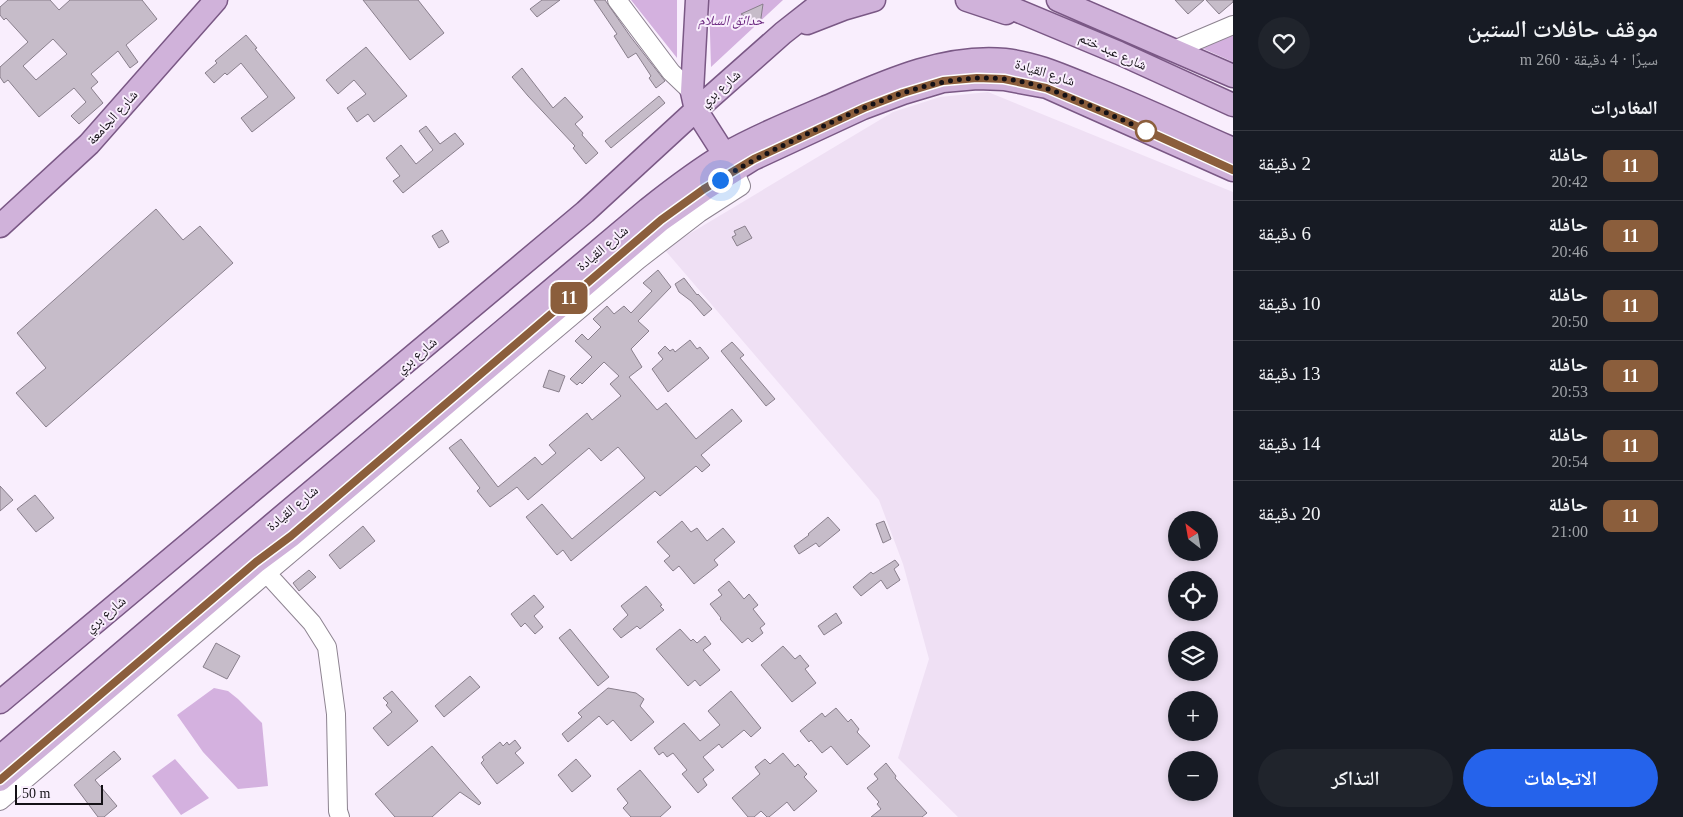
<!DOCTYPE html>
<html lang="ar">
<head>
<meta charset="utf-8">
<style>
	:root { --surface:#171b24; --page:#20242c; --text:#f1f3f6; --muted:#9ea1a6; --line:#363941; --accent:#2563eb }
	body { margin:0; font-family:"Times New Roman","Noto Naskh Arabic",serif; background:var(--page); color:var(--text); direction:rtl; height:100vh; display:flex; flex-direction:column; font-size:19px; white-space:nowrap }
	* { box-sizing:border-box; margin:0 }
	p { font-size:16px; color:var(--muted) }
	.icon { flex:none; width:28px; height:28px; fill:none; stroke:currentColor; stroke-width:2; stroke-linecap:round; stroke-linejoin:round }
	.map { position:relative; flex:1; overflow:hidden; direction:ltr }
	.side { display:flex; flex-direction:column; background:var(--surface); width:450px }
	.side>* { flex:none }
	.badge { padding:0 10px; border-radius:8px; font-size:18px; line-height:32px }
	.needle { width:32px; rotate:329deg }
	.tools { position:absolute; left:1168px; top:511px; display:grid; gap:10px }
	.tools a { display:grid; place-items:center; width:50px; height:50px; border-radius:50%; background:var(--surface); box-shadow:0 2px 8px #0003; font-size:25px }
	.scale { position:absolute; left:15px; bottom:12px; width:88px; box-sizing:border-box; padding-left:5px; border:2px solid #141116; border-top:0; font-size:14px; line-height:18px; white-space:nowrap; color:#141116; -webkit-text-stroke:4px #f9eefd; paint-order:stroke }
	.you { position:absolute; width:25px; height:25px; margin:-12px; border:4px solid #fff; border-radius:50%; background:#1a73e8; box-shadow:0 0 0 8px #1a73e833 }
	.map>.badge { position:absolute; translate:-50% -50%; box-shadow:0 0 0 2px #fff }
	h2 { padding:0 25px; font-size:19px; line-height:45px }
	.round { display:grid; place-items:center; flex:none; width:52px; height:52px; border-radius:26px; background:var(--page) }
	.overview { display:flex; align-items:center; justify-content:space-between; height:85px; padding:0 25px }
	h1 { font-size:24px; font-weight:600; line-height:38px }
	.cta { display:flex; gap:10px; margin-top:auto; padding:10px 25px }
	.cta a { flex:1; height:58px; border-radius:30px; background:var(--accent); color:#fff; font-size:20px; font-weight:600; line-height:58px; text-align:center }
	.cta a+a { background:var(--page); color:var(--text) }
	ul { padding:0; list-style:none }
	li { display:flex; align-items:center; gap:15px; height:70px; padding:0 25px; border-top:1px solid var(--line) }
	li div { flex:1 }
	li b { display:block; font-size:19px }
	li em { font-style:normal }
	li .badge { min-width:55px; font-weight:700; text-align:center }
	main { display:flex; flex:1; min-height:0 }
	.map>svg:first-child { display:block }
	.built { fill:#efe0f4; fill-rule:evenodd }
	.green { fill:#d4b1df }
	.building { fill:#c6bcc9; stroke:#897f8c; fill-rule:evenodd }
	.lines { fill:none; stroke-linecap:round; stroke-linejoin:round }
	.minor-casing { stroke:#8d8390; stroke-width:20 }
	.major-casing { stroke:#7a5885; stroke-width:25 }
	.minor { stroke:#fff; stroke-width:18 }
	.major { stroke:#d0b2da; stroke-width:22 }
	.line-casing { stroke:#fff; stroke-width:11 }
	.line { stroke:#8b5e3c; stroke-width:8 }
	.walk { stroke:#141116; stroke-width:5; stroke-dasharray:0 9 }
	.stop-dot { fill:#fff; stroke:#8b5e3c; stroke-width:2.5 }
	.labels { text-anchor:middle; stroke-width:4; stroke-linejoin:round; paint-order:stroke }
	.park-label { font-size:14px; font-style:italic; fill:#6b277f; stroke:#f9eefd }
	.street-label { font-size:14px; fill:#141116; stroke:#f9eefd }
</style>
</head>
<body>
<main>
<section class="side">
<div class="overview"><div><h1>موقف حافلات الستين</h1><p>سيرًا · 4 دقيقة · 260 m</p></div><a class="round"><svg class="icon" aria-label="heart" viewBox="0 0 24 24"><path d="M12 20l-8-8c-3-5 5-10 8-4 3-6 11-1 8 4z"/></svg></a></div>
<h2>المغادرات</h2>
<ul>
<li><span class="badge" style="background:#8b5e3c;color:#fff">11</span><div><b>حافلة</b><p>20:42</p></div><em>2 دقيقة</em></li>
<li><span class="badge" style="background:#8b5e3c;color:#fff">11</span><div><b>حافلة</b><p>20:46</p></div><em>6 دقيقة</em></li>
<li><span class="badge" style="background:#8b5e3c;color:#fff">11</span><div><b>حافلة</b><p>20:50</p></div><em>10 دقيقة</em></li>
<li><span class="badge" style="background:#8b5e3c;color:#fff">11</span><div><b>حافلة</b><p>20:53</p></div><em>13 دقيقة</em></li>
<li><span class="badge" style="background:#8b5e3c;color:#fff">11</span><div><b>حافلة</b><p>20:54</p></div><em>14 دقيقة</em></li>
<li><span class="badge" style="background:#8b5e3c;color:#fff">11</span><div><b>حافلة</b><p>21:00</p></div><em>20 دقيقة</em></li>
</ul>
<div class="cta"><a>الاتجاهات</a><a>التذاكر</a></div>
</section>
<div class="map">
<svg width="1233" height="817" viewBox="0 0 1233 817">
	<rect width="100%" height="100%" fill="#f9eefd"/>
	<path class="built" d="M988 92 1233 192V817H958L898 758 929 659 903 564 879 500 664 249 893 112 940 97ZM1176 520H1209V552H1176ZM1176 580H1209V612H1176ZM1176 640H1209V672H1176ZM1176 700H1209V732H1176ZM1176 760H1209V792H1176Z"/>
	<path class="green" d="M631 0H677V58Z
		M709 0H783L711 67Z
		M1233 29V62L1195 45Z
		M214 688 228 691 238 699 262 723 268 786 238 789 203 752 177 715Z
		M175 759 209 798 181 815 152 776Z"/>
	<path class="building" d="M8 0H50L59 10 70 0H142L157 19 126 45 138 62 130 68 118 51 91 74 98 82 91 88 103 103 79 124 71 116 86 102 74 88 39 117 8 80 4 83 0 77V67L28 42 6 18 4 20 0 15V7ZM53 39 67 54 36 80 23 66Z
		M363 0H418L444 33 410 60Z
		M542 0H560L537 17 530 9Z
		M594 0H605L630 36 665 81 656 88 649 78 651 76 636 53 628 58 614 36 617 34Z
		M1175 0H1204L1188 14Z
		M1206 0H1233V2L1219 14Z
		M763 4 760 25 741 14Z
		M246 35 257 48 255 49 295 98 252 132 241 118 268 97 249 73 241 63 227 75 225 73 214 83 205 73 217 63 215 61Z
		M366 47 407 96 374 122 368 114 357 122 347 108 366 94 354 80 338 94 326 80Z
		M522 68 553 108 565 97 583 117 575 124 583 133 582 135 598 153 586 164 573 148 575 146 528 96 512 77Z
		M659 96 665 103 611 148 605 141Z
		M426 126 440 144 455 133 464 144 403 193 393 181 400 176 386 158 401 145 416 164 433 150 419 131Z
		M156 209 183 240 200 226 233 263 46 427 16 393 46 368 17 333Z
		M745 226 752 238 737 246 732 237 736 235 734 231Z
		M442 230 449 242 439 248 432 236Z
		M658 270 671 287 638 321 649 331 631 349 642 367 629 377 657 410 666 403 696 439 732 409 742 421 701 455 710 465 702 472 696 466 660 496 655 491 571 561 563 550 557 555 526 517 542 504 572 539 645 478 618 447 601 461 589 448 528 500 517 487 490 507 477 491 480 488 449 448 461 439 498 487 535 457 542 465 556 453 549 445 587 413 592 420 621 396 610 384 619 376 604 362 582 384 580 382 577 385 570 379 592 357 575 341 582 334 588 340 601 327 593 319 607 306 614 314 624 306 631 313 652 291 643 283Z
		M684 278 697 295 698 294 712 309 704 316 691 301 679 292 675 284Z
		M690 340 697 349 700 347 709 358 668 392 652 369 663 359 658 353 665 346 670 351 673 349 675 352Z
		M732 342 744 355 740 358 775 399 766 406 721 351Z
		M549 370 565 376 559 392 543 387Z
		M0 486 13 500 0 511Z
		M35 495 54 518 36 532 17 509Z
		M828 517 840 530 819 547 816 543 799 554 794 546 809 535 808 534Z
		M682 521 691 532 697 528 707 541 723 528 735 542 714 560 718 565 694 584 679 566 673 571 664 561 670 556 657 542Z
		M884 521 891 539 883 543 876 524Z
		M363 526 375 541 340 569 329 555Z
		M895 560 899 565 894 569 900 580 887 589 881 580 861 596 853 587 871 572 873 574Z
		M309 570 316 577 299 591 293 583Z
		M729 581 744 599 749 594 758 605 753 609 765 624 760 628 763 633 752 642 748 638 742 643 720 619 721 618 710 604 722 595 718 590Z
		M646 586 662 605 660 606 664 610 640 629 637 626 621 638 613 629 628 615 621 606Z
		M534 595 544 607 534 616 543 627 535 634 525 623 521 627 511 614Z
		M836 613 842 623 824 635 818 626Z
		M570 629 609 677 598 686 559 638Z
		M680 629 691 641 693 639 697 643 705 636 711 644 703 650 720 670 700 686 695 680 688 686 656 649Z
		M216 643 240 656 227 679 203 667Z
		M783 646 795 659 800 655 803 659 809 666 805 669 816 683 792 702 761 665Z
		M470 676 480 687 444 717 435 706Z
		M608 688 636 693 644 699 640 706 654 722 631 741 613 720 607 725 599 716 568 742 562 734 582 717 578 713Z
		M392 691 418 721 388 746 373 728 392 712 386 705 388 703 383 698Z
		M731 691 761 728 751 737 744 730 722 748 719 744 703 757 714 770 703 779 707 785 698 793 682 774 687 770 673 753 667 757 663 752 659 755 654 748 684 723 700 741 720 725 708 711Z
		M836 708 848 722 851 719 859 729 857 732 870 746 847 765 831 746 822 753 811 740 809 742 800 731 822 713 825 717Z
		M515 740 521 748 515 753 524 763 497 784 481 763 484 760 482 757 500 742 503 746 507 742 509 745Z
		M432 746 481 803 479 805 460 792 432 817H395L375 794Z
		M114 751 121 759 95 780 117 806 104 817H98L74 785Z
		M783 753 795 767 798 764 807 774 804 777 817 791 794 811 787 802 769 817H767L761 811 754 817H748L732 798 760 774 755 767 765 759 770 764Z
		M576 759 591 776 572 792 558 775Z
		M886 763 896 776 895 778 927 813 922 817H871L881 809 877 804 879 802 867 788 878 779 874 774Z
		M640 770 671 807 660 817H631L623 808 628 803 617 789Z"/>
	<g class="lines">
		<g class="minor-casing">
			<path id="minor" d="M617 0 671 72 692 92
				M1174 50 1233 25
				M260 566 312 623 327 647 336 714 338 811 340 817
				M0 801 266 574 638 260 699 213 741 186 734 170"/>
		</g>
		<g class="major-casing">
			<path id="major" d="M697 0 692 92 696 110 733 168
				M967 0 1006 13
				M992 0 1119 53 1233 105
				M1058 0 1233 76
				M807 23 843 9 874 0
				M0 226 89 144 216 0
				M0 702 585 212 696 110 783 33 825 0
				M0 757 272 525 648 209C672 190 698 170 725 154 756 136 791 122 824 108 880 84 942 54 1005 60 1034 63 1061 75 1088 86 1137 105 1185 128 1233 149
				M0 780 256 562 291 536 661 220 705 189 753 159 863 108 903 93 943 81 977 78 1004 79 1047 87 1233 170"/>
		</g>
		<use href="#minor" class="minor"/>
		<use href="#major" class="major"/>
	</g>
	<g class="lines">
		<g class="line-casing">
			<path id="line" d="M0 780 256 562 291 536 661 220 704 189 754 159 864 108 903 93 943 81 977 78 1004 79 1046 88 1125 121 1233 170"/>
		</g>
		<use href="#line" class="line"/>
		<path class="walk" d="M720 180C751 160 784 145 817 129 876 102 938 72 1005 79 1035 82 1063 94 1091 106 1109 114 1128 122 1146 131"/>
	</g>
	<circle class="stop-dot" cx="1146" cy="131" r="10"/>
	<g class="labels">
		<g class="park-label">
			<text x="731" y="25">حدائق السلام</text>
		</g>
		<g class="street-label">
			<text transform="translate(1113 51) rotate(24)" y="5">شارع عبد ختم</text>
			<text transform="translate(1045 72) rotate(17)" y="5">شارع القيادة</text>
			<text transform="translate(720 88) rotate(-41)" y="5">شارع بري</text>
			<text transform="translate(112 117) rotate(-48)" y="5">شارع الجامعة</text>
			<text transform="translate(602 248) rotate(-40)" y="5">شارع القيادة</text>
			<text transform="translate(416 355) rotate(-40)" y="5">شارع بري</text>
			<text transform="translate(292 508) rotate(-40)" y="5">شارع القيادة</text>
			<text transform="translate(105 614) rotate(-40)" y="5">شارع بري</text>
		</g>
	</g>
</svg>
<div class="tools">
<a><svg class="needle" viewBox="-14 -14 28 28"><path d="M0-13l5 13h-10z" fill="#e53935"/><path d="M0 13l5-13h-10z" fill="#9ea1a6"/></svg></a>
<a><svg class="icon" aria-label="locate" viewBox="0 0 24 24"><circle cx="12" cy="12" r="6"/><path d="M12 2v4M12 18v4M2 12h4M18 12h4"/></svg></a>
<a><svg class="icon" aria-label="layers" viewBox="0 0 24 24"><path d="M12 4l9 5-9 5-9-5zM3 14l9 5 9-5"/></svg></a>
<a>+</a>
<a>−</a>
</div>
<div class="scale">50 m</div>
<div class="you" style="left:720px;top:180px"></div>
<b class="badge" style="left:569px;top:298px;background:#8b5e3c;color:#fff">11</b>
</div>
</main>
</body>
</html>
